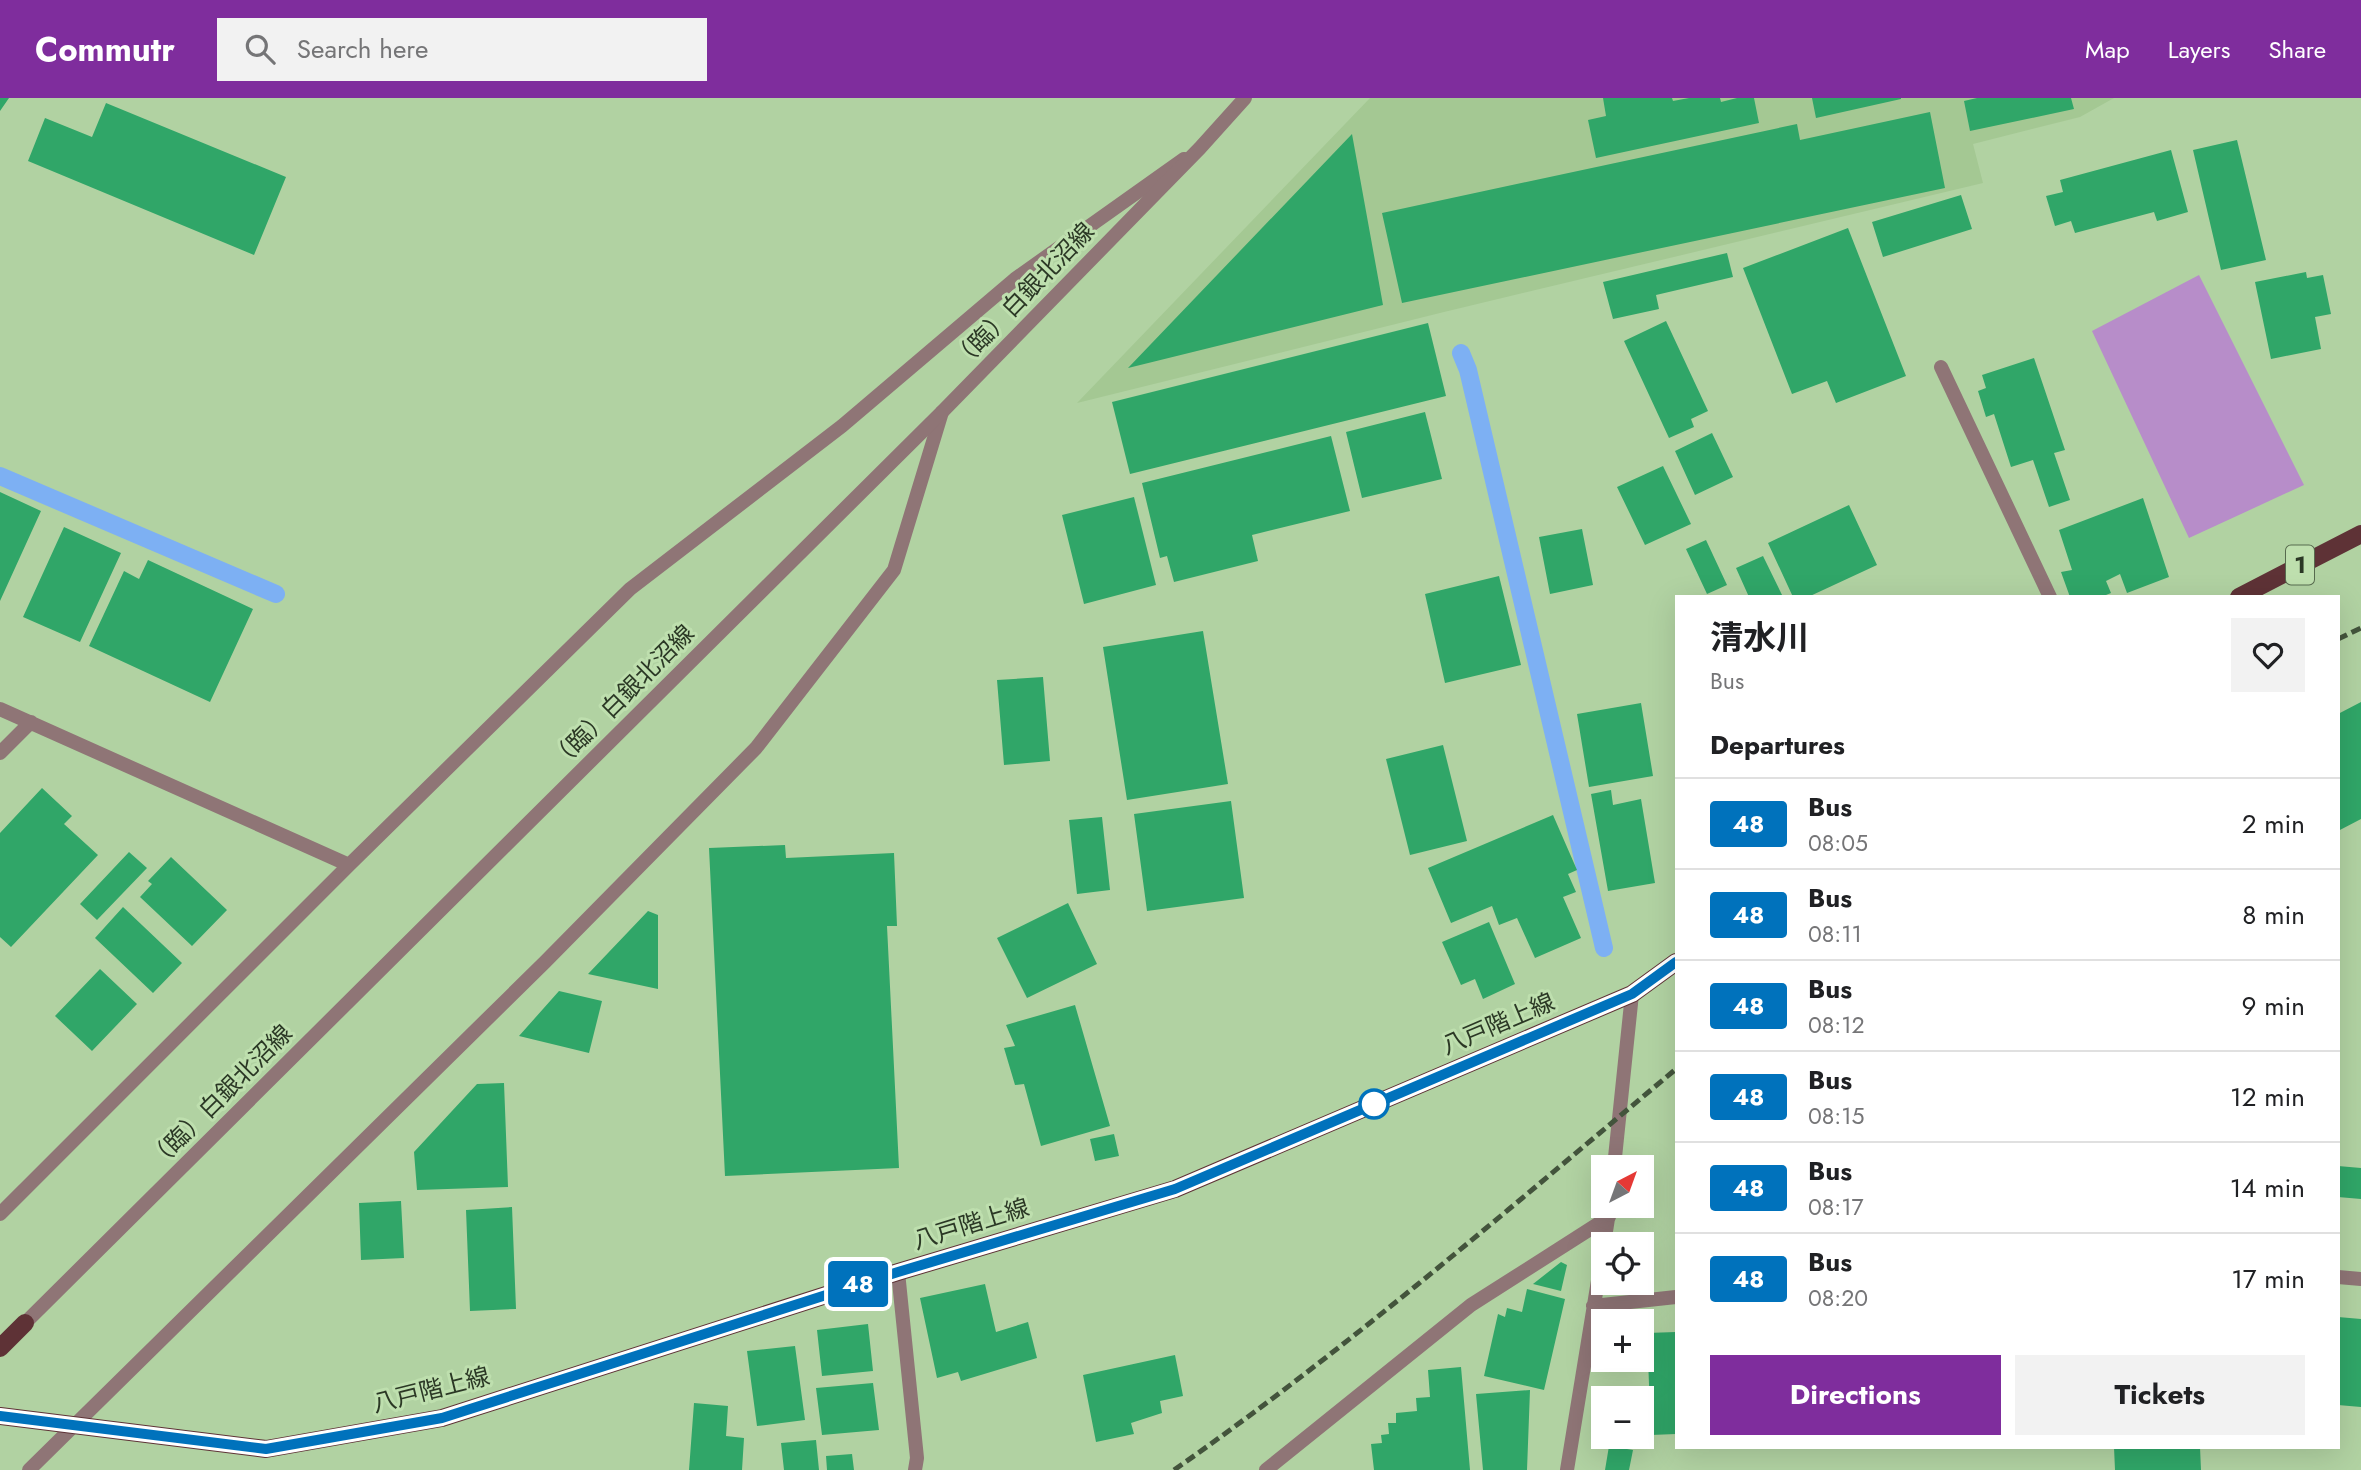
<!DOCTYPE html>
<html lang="en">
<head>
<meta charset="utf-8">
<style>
	:root { --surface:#fff; --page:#f2f2f2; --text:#202124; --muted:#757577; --line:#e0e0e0; --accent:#7f2d9d }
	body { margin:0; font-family:Jost,"Noto Sans JP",sans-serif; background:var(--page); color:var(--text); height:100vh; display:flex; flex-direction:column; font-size:26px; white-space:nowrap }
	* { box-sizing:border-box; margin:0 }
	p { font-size:23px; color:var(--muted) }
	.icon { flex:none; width:38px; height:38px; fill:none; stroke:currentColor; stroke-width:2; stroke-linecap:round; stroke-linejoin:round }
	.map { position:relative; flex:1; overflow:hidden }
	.side { position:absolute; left:1675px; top:497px; width:665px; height:854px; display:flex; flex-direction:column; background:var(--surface); border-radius:0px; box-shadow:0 7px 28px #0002 }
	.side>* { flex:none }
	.badge { padding:0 14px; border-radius:5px; font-size:24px; line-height:46px }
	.needle { width:46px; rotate:41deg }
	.controls { position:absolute; left:1591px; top:1057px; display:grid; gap:14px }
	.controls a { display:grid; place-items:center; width:63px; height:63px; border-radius:0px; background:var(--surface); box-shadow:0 7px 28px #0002; font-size:35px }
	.map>.badge { position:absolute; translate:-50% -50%; box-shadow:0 0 0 4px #fff }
	h2 { padding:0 35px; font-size:26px; line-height:63px }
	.round { display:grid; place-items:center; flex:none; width:74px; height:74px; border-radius:0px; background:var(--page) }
	.head { display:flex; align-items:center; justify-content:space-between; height:119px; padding:0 35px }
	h1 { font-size:33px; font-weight:700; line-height:52px }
	.action { display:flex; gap:14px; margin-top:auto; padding:14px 35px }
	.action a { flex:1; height:80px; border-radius:0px; background:var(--accent); color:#fff; font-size:28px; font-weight:700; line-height:80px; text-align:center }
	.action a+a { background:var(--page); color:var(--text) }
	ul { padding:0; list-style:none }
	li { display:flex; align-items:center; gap:21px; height:91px; padding:0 35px; border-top:2px solid var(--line) }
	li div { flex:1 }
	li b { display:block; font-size:26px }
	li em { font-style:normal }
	li .badge { min-width:77px; font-weight:700; text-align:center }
	header { display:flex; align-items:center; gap:42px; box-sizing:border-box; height:98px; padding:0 35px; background:var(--accent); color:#fff }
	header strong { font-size:33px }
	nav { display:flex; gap:38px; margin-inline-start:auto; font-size:24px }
	.search { width:490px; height:63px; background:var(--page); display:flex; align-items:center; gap:18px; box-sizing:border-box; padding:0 24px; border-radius:0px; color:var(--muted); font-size:26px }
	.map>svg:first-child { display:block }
	.built { fill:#a4c893 }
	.green { fill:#b78dc9 }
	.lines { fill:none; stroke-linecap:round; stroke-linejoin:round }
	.stream { stroke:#7db0f3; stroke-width:18 }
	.building { fill:#30a668 }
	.service { stroke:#8f7576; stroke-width:14 }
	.minor { stroke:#8f7576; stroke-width:14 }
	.tertiary { stroke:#8f7576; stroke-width:14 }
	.primary { stroke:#5e3236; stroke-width:18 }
	.rail { stroke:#43543c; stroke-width:5; stroke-dasharray:10 5; stroke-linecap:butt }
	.line-casing { stroke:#fff; stroke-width:16 }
	.line { stroke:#0072bc; stroke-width:10 }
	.stop-dot { fill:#fff; stroke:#0072bc; stroke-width:3.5 }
	.labels { text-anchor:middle; stroke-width:6; stroke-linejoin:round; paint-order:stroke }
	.shield { fill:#bedfae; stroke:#576a4e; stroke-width:2 }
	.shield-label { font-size:23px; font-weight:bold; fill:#2b3825 }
	.street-label { font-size:24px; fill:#2b3825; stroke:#bedfae }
</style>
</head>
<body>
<header>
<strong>Commutr</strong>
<div class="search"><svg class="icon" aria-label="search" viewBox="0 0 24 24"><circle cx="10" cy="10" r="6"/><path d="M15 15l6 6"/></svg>Search here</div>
<nav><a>Map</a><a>Layers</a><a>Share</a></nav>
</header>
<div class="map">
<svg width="2361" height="1372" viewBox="0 0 2361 1372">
	<rect width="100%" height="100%" fill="#b1d2a2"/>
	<path class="built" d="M1370 0H2114L2080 19 1973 46 1983 85 1444 214 1077 305Z"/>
	<path class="green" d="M2199 177 2304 387 2189 440 2092 233Z"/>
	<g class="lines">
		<path class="stream" d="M1461 255 1468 272 1604 850
			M0 378 276 496"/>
	</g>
	<path class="building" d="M0 0H9L0 13Z
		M1603 0H1672L1673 3 1689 0H1720L1721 4 1737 0H1754L1759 25 1596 60 1588 22 1606 18Z
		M1812 0H1901V1L1816 20Z
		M1977 0H2071L2074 11 1970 33 1964 3Z
		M106 5 286 79 254 157 28 63 45 20 92 39Z
		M1930 14 1945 90 1402 205 1382 115 1797 26 1800 42Z
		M1352 36 1383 207 1128 270Z
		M2237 42 2266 162 2221 172 2193 52Z
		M2171 52 2188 114 2157 123 2154 114 2075 135 2071 123 2055 128 2046 98 2063 94 2060 82Z
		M1961 97 1972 131 1883 159 1872 124Z
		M1848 130 1906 278 1836 305 1827 283 1792 296 1743 170Z
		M1727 155 1733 179 1656 197 1659 211 1613 221 1603 184Z
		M2306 174 2307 180 2323 177 2331 216 2315 219 2321 251 2271 261 2255 184Z
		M1666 223 1708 313 1691 321 1694 329 1669 340 1624 243Z
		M1428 225 1446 298 1130 376 1112 304Z
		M2034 260 2065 352 2054 355 2070 402 2049 409 2033 362 2011 369 1994 316 1986 319 1978 293 1986 290 1982 277Z
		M1425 314 1442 381 1362 400 1346 334Z
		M1712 335 1733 379 1695 397 1675 353Z
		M1331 338 1350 413 1252 437 1258 463 1174 484 1167 458 1160 460 1142 385Z
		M1663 368 1691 426 1645 447 1617 389Z
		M0 394 41 413 0 503Z
		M1134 399 1156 487 1084 506 1062 417Z
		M2143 400 2169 479 2127 495 2120 476 2106 483 2111 495 2101 499H2070L2061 474 2072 472 2059 432Z
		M1849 407 1877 467 1808 499H1793L1768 445Z
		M64 429 121 455 80 544 23 519Z
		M1582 431 1593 487 1550 496 1539 439Z
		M1706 442 1727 487 1707 496 1686 451Z
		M1763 458 1783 499H1749L1736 470Z
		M148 462 253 511 210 604 89 548 124 473 139 481Z
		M1499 478 1521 567 1445 585 1425 496Z
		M1203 533 1228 686 1127 702 1103 549Z
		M1043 579 1050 663 1004 667 997 582Z
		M2361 604V721L2338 733V616Z
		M1641 605 1653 678 1589 689 1577 616Z
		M1443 647 1467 743 1410 757 1386 661Z
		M42 690 72 718 64 726 98 757 11 849 0 839V735Z
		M1611 692 1613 707 1641 701 1655 785 1608 793 1591 696Z
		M1231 703 1244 800 1147 813 1134 716Z
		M1553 717 1577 772 1568 776 1576 794 1563 799 1581 840 1535 860 1517 820 1499 827 1492 808 1451 825 1428 770Z
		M1102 719 1110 792 1077 796 1069 722Z
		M785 747 786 760 894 755 897 828H887L899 1070 725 1078 709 750Z
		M129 754 147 770 97 822 80 806Z
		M171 759 227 812 192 848 140 799 152 786 148 783Z
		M1068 805 1097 866 1027 900 997 840Z
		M123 809 182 865 153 895 95 840Z
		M648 813 658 817V891L588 876Z
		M1489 824 1515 886 1483 901 1475 881 1461 887 1442 844Z
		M100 871 137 906 92 953 55 918Z
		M559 893 602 903 589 955 519 938Z
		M1075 907 1110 1028 1041 1048 1024 986 1015 987 1004 950 1015 948 1006 927Z
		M504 985 508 1089 417 1092 414 1054 477 986Z
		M1114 1036 1119 1058 1095 1063 1090 1041Z
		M2338 1068 2361 1070V1101L2338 1099Z
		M401 1103 404 1160 361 1162 359 1105Z
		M512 1109 516 1211 470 1213 466 1112Z
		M1561 1164 1567 1167 1561 1193 1533 1186Z
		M985 1186 996 1234 1028 1224 1037 1260 961 1283 958 1274 937 1280 920 1200Z
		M1527 1191 1565 1201 1544 1292 1484 1278 1498 1216 1505 1219 1507 1210 1522 1214Z
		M2338 1219 2361 1221V1309L2338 1307Z
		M868 1226 873 1273 822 1278 817 1232Z
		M1676 1234V1336L1651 1337 1647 1235Z
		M795 1248 805 1322 757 1328 747 1253Z
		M1175 1257 1183 1298 1160 1303 1162 1315 1131 1325 1134 1336 1096 1344 1083 1277Z
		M1461 1269 1470 1372H1374L1371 1346 1382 1345 1381 1337 1389 1336 1388 1325H1396V1315L1417 1313 1416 1300 1430 1299 1428 1272Z
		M873 1285 879 1332 822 1337 816 1290Z
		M1530 1292 1527 1372H1483L1476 1296Z
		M694 1305 728 1308 726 1338 744 1340 742 1372H689Z
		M816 1342 819 1372H784L781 1345Z
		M1609 1348 1633 1352 1629 1372H1605Z
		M2114 1349H2200L2201 1372H2115Z
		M852 1356 854 1372H827L826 1358Z"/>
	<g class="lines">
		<path class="service" d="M1941 269 2050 499"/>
		<path class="minor" d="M0 611 349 767
			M0 655 31 624
			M1614 1069 1632 896
			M0 1116 349 767 630 491 842 328 1015 181 1184 61
			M1604 1146 1610 1108
			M898 1174 917 1360 915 1372
			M2338 1179 2361 1181
			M1593 1208 1676 1199
			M29 1372 545 864 756 650 894 472 942 314
			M1266 1372 1471 1207 1609 1119
			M1567 1372 1603 1152"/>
		<path class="tertiary" d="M25 1225 942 314 1200 50 1245 0"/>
		<path class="primary" d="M2239 499 2361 436
			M0 1250 25 1225
			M0 1318 266 1351 442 1320 898 1174 1175 1091 1632 896 1676 864"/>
		<path class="rail" d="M2338 541 2361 530
			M1174 1372C1350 1249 1512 1108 1676 971"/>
	</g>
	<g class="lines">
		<g class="line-casing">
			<path id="line" d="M0 1318 266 1351 442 1320 898 1174 1175 1091 1632 896 1676 864"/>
		</g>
		<use href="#line" class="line"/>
	</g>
	<circle class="stop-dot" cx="1374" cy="1006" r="14"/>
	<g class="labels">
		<rect class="shield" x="2286" y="447.5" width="28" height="39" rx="5"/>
		<g class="shield-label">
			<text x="2300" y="475">1</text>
		</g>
		<g class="street-label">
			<text transform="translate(1023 198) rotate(-46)" y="8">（臨）白銀北沼線</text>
			<text transform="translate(622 599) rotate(-45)" y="8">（臨）白銀北沼線</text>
			<text transform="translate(1498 926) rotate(-23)" y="8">八戸階上線</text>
			<text transform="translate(220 999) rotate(-45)" y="8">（臨）白銀北沼線</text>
			<text transform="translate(971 1126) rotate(-17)" y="8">八戸階上線</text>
			<text transform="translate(431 1292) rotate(-14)" y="8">八戸階上線</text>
		</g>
	</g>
</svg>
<div class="controls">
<a><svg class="needle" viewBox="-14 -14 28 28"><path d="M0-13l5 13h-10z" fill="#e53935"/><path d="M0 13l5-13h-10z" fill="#757577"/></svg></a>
<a><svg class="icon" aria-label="locate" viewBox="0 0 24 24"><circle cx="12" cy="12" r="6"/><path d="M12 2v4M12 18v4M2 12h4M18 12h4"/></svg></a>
<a>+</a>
<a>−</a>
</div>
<b class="badge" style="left:858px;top:1186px;background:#0072bc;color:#fff">48</b>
<section class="side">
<div class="head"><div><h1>清水川</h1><p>Bus</p></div><a class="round"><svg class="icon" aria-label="heart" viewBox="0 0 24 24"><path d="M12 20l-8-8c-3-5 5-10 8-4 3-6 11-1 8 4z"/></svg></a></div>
<h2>Departures</h2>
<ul>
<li><span class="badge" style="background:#0072bc;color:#fff">48</span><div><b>Bus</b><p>08:05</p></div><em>2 min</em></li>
<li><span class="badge" style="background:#0072bc;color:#fff">48</span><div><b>Bus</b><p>08:11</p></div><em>8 min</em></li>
<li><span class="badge" style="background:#0072bc;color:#fff">48</span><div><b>Bus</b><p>08:12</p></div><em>9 min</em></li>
<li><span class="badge" style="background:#0072bc;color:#fff">48</span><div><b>Bus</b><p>08:15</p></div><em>12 min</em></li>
<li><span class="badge" style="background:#0072bc;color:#fff">48</span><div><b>Bus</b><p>08:17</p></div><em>14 min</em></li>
<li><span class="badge" style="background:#0072bc;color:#fff">48</span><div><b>Bus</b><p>08:20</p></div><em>17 min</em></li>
</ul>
<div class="action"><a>Directions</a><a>Tickets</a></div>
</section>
</div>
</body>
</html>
